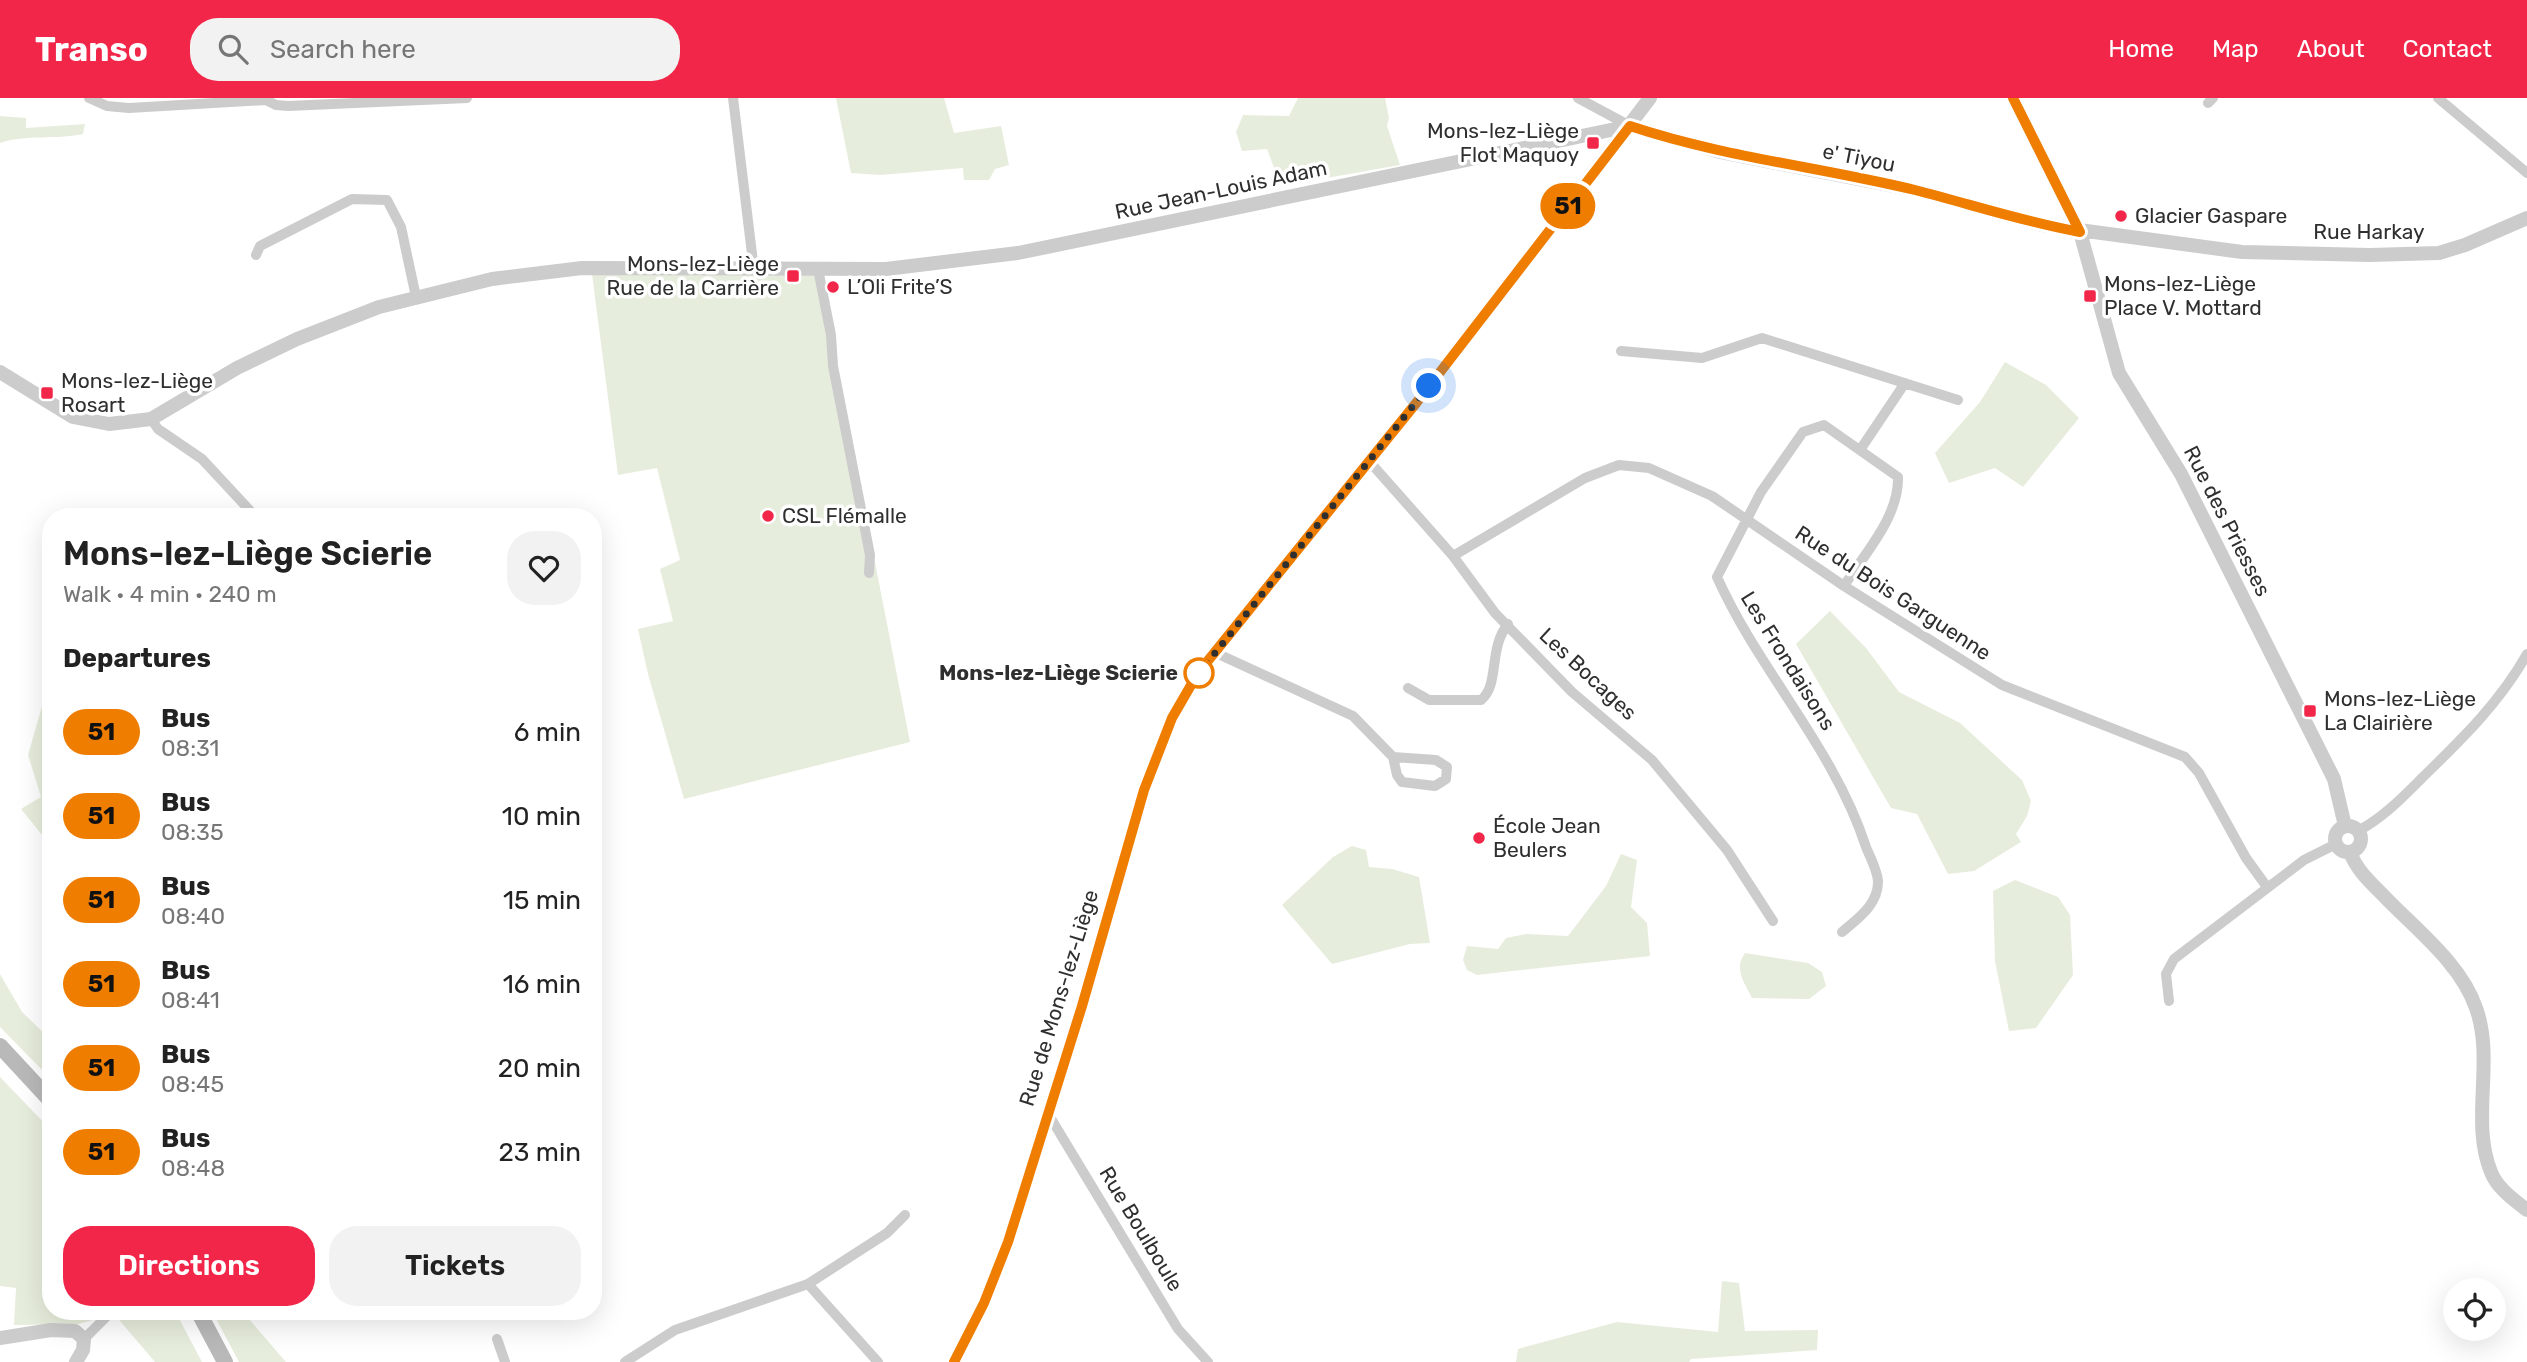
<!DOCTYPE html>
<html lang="en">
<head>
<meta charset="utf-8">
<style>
	:root { --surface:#fff; --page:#f2f2f2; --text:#222; --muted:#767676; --accent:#f12648 }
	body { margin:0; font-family:Rubik,sans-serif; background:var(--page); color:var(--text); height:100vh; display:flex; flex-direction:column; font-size:26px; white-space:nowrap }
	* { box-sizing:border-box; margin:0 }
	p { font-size:23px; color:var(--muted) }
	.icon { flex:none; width:38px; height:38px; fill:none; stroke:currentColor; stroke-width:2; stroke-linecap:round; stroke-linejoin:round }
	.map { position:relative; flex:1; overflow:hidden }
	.drawer { position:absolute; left:42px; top:410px; width:560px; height:812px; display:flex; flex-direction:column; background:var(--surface); border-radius:28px; box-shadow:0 7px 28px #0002 }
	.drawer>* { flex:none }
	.badge { padding:0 14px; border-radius:23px; font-size:24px; line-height:46px }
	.controls { position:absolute; left:2443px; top:1180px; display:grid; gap:14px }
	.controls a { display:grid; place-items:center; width:63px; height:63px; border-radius:50%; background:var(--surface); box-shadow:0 7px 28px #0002; font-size:35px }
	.you { position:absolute; width:35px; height:35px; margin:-18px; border:5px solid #fff; border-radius:50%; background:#1a73e8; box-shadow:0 0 0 10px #1a73e833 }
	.map>.badge { position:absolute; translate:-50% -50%; box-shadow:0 0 0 4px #fff }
	h2 { padding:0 21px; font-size:26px; line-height:63px }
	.round { display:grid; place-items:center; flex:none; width:74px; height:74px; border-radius:28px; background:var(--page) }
	.overview { display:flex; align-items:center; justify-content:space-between; height:119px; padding:0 21px }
	h1 { font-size:33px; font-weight:600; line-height:52px }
	.cta { display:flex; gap:14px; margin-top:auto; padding:14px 21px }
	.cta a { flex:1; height:80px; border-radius:28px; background:var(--accent); color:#fff; font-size:28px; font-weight:600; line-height:80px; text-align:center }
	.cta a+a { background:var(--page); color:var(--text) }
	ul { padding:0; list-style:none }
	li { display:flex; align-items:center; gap:21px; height:84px; padding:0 21px }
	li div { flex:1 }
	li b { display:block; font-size:26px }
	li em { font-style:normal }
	li .badge { min-width:77px; font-weight:700; text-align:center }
	header { display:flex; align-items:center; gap:42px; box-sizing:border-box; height:98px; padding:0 35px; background:var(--accent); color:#fff }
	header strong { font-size:33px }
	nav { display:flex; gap:38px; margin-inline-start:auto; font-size:24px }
	.search { width:490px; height:63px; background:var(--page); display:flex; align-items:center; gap:18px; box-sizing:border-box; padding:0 24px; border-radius:28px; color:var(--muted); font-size:26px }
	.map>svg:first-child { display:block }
	.green { fill:#e7eddc }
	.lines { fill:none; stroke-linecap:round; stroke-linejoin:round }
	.minor { stroke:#ccc; stroke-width:10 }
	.tertiary { stroke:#ccc; stroke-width:14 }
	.secondary { stroke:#b9b9b9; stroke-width:16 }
	.line-casing { stroke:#fff; stroke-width:16 }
	.line { stroke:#ef7d00; stroke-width:10 }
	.walk { stroke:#2f2f2f; stroke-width:7; stroke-dasharray:0 12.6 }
	.poi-dot { fill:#f12648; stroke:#fff; stroke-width:2.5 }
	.stop-dot { fill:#fff; stroke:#ef7d00; stroke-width:3.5 }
	.labels { text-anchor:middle; stroke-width:7; stroke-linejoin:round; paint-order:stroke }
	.poi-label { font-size:21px; fill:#2f2f2f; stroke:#fff; text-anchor:start }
	.street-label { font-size:21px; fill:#2f2f2f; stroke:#fff }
	.stop-label { font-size:21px; font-weight:bold; fill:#2f2f2f; stroke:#fff; text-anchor:end }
</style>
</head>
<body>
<header>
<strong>Transo</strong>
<div class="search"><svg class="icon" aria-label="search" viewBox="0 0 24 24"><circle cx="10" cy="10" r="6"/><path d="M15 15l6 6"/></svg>Search here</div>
<nav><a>Home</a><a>Map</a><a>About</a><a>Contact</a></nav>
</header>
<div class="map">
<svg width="2527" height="1264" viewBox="0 0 2527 1264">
	<rect width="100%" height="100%" fill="#fff"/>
	<path class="green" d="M836 0H944L954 35 1001 28 1009 67 995 71 989 82H964L963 70 880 77 851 75Z
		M1298 0H1385L1389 20 1387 28 1400 67 1281 88 1267 51 1242 53 1236 34 1243 17 1289 18Z
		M0 18 26 20V30L85 26 83 36C55 42 26 36 0 45Z
		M592 176 824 177 836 264 910 644 684 701 648 576 638 531 673 523 660 471 680 462 657 370 618 377Z
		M2005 264 2046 287 2079 320 2023 389 1995 370 1949 385 1935 355 1980 304Z
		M1830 513 1866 550 1899 594 1960 625 2022 682 2031 703 2027 718 2016 736 2021 744 1974 773 1948 776 1917 716 1891 710 1796 546Z
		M51 577V748L21 711 41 699 28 657Z
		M1352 748 1366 752 1369 769 1392 771 1419 779 1430 845 1410 846 1332 866 1282 807 1333 759Z
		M1621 756 1637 762 1631 809 1647 825 1650 858 1477 877 1467 872 1463 862 1467 848 1498 851 1506 840 1526 836 1568 838 1606 788Z
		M2015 782 2058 799 2070 817 2073 877 2036 930 2009 933 1995 863 1993 793Z
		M1745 855 1808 865 1822 874 1826 888 1809 901 1752 900C1745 885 1733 871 1745 855Z
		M0 876 22 914 51 942V981L0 929Z
		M0 979 51 1032V1213H175L202 1264H155L114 1216 78 1226 14 1227 16 1190 0 1188Z
		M1722 1183 1739 1185 1745 1233 1818 1232 1817 1252 1691 1261 1689 1264H1516L1518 1251 1617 1224 1718 1234Z
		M212 1213H242L286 1264H239Z"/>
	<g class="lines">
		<path class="minor" d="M89 0 107 8 129 10 266 2 276 7 288 8 467 0
			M733 0 754 172
			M1578 0 1630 28
			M2013 0 2080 134
			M2438 0 2527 75
			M2208 5 2213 0
			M256 157 260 148 352 101 387 102 401 129 416 199
			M818 171 831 237 833 268 870 457 869 475
			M1621 253 1702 260 1762 240 1958 302
			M151 321 158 331 202 361 255 418
			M1860 352 1905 285
			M1369 363 1453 458 1495 515 1572 594 1652 662 1727 752 1773 823
			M1453 458 1585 380 1619 367 1649 370 1712 398 1844 488 2002 587 2185 659 2199 675 2246 760 2267 789
			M1216 555 1353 618 1393 659 1397 677 1402 684 1435 688 1446 681 1447 669 1436 662 1393 659
			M1408 590 1429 602H1481C1500 587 1488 550 1508 526
			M2358 733C2384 719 2403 699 2424 678 2463 640 2500 604 2527 556
			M1842 834C1857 821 1878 807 1878 784 1878 774 1870 759 1866 749 1834 650 1759 573 1717 479L1761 394 1803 334 1824 327 1898 379C1899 419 1865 455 1844 488
			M2169 903 2166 876 2174 861 2304 762 2336 746
			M1047 1014 1178 1231 1208 1264
			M808 1186 878 1264
			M84 1241 112 1213
			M497 1241 505 1264
			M625 1264 675 1232 808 1186 887 1135 905 1117"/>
		<path class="tertiary" d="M1630 28 1720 54 1914 92 2042 127 2242 154 2370 157 2439 155 2465 147 2527 120
			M2080 134 2119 275 2181 376 2334 681 2345 728
			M0 274 73 319 109 326 151 321 237 270 297 241 379 209 492 181 582 170 886 171 1018 155 1630 28
			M2335 741a13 13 0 1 1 26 0a13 13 0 1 1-26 0Z
			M2350 754C2356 771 2370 784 2382 796 2414 830 2461 865 2476 910 2495 962 2470 1023 2491 1074 2497 1090 2514 1102 2527 1112
			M0 1240 51 1232 75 1233 84 1241 83 1252 76 1264
			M954 1264 984 1205 1008 1144 1082 908 1144 693 1172 620 1198 575 1441 273 1650 0"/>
		<path class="secondary" d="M0 948 51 1003
			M198 1213 225 1264"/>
	</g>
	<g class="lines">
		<g class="line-casing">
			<path id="line" d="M954 1264 984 1205 1008 1144 1082 908 1144 692 1172 620 1198 575 1417 304 1630 28C1723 59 1820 69 1915 92 1970 106 2024 124 2080 134L2013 0"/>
		</g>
		<use href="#line" class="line"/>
		<path class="walk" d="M1199 575 1429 288"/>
	</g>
	<g class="poi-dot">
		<rect x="1586" y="38" width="14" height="14" rx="3.5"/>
		<circle cx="2121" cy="118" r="7"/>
		<rect x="786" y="171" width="14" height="14" rx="3.5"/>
		<circle cx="833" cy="189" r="7"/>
		<rect x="2083" y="191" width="14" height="14" rx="3.5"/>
		<rect x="40" y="288" width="14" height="14" rx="3.5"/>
		<circle cx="768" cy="418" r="7"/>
		<rect x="2303" y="606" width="14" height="14" rx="3.5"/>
		<circle cx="1479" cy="740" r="7"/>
	</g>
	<circle class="stop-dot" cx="1199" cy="575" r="14"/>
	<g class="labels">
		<g class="poi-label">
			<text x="1579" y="40" text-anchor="end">Mons-lez-Liège<tspan x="1579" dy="24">Flot Maquoy</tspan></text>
			<text x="2135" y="125">Glacier Gaspare</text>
			<text x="779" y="173" text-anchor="end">Mons-lez-Liège<tspan x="779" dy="24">Rue de la Carrière</tspan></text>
			<text x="2104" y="193">Mons-lez-Liège<tspan x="2104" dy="24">Place V. Mottard</tspan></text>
			<text x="847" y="196">L’Oli Frite’S</text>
			<text x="61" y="290">Mons-lez-Liège<tspan x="61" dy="24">Rosart</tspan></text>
			<text x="782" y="425">CSL Flémalle</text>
			<text x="2324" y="608">Mons-lez-Liège<tspan x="2324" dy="24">La Clairière</tspan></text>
			<text x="1493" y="735">École Jean<tspan x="1493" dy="24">Beulers</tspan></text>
		</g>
		<g class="street-label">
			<text transform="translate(1859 60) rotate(11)" y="7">e' Tiyou</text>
			<text transform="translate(1221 92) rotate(-12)" y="7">Rue Jean-Louis Adam</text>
			<text x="2369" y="141">Rue Harkay</text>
			<text transform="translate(2227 423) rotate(63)" y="7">Rue des Priesses</text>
			<text transform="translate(1893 495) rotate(33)" y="7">Rue du Bois Garguenne</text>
			<text transform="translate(1788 563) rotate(58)" y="7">Les Frondaisons</text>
			<text transform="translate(1588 576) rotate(43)" y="7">Les Bocages</text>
			<text transform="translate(1059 900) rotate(-73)" y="7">Rue de Mons-lez-Liège</text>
			<text transform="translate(1141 1131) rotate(59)" y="7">Rue Boulboule</text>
		</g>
		<g class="stop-label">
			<text x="1178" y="582">Mons-lez-Liège Scierie</text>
		</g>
	</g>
</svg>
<div class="controls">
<a><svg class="icon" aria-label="locate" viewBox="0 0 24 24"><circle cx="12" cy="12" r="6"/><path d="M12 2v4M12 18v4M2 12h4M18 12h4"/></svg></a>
</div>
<div class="you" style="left:1429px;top:288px"></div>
<b class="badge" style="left:1568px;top:108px;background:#ef7d00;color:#111">51</b>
<section class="drawer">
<div class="overview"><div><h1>Mons-lez-Liège Scierie</h1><p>Walk · 4 min · 240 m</p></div><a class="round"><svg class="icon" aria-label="heart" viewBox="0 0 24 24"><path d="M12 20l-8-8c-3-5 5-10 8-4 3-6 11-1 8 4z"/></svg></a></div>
<h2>Departures</h2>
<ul>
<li><span class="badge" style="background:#ef7d00;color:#111">51</span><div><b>Bus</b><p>08:31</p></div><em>6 min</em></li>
<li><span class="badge" style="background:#ef7d00;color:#111">51</span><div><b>Bus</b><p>08:35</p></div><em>10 min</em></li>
<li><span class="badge" style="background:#ef7d00;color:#111">51</span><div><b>Bus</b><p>08:40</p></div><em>15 min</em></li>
<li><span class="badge" style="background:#ef7d00;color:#111">51</span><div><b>Bus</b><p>08:41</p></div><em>16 min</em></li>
<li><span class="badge" style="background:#ef7d00;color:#111">51</span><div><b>Bus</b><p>08:45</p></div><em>20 min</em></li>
<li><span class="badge" style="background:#ef7d00;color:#111">51</span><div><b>Bus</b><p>08:48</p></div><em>23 min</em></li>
</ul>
<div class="cta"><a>Directions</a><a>Tickets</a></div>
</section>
</div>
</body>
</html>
